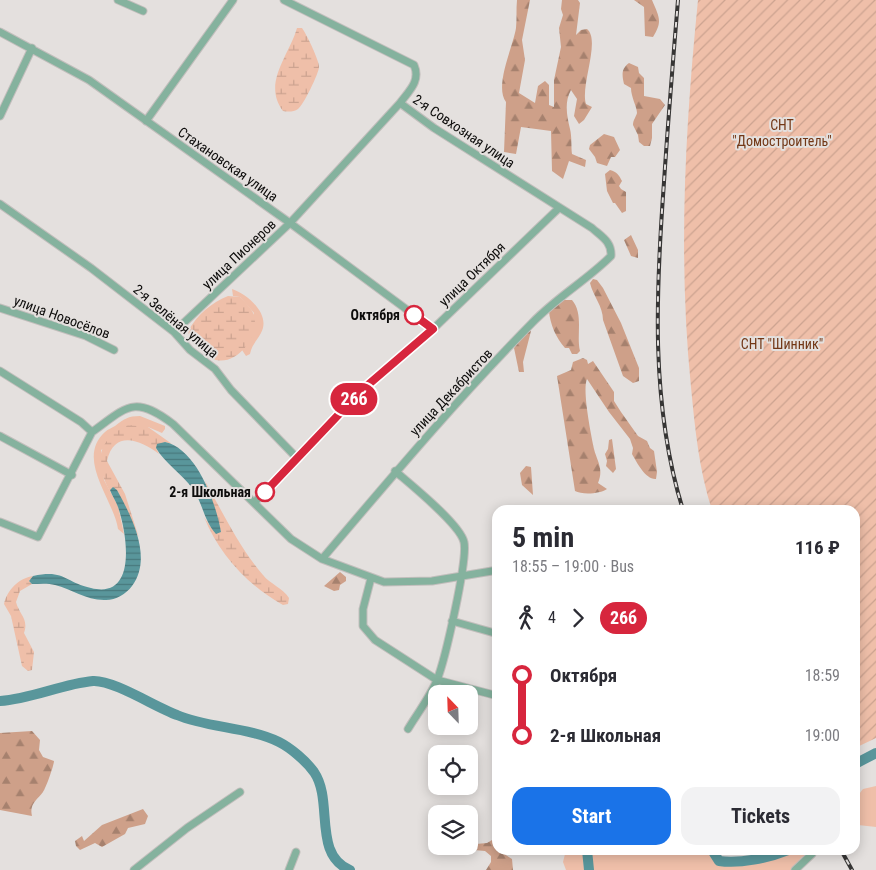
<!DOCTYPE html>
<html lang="en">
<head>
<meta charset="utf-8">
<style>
	:root { --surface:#fff; --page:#f2f2f3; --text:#2b2b33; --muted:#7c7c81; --accent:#1a73e8 }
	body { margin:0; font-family:"Roboto Condensed",sans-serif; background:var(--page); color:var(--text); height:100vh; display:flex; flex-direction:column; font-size:19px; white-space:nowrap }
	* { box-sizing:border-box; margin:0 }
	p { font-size:16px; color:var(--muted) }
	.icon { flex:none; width:28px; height:28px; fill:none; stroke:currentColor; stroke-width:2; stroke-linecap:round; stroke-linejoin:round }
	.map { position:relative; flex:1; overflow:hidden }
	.details { position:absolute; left:492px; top:505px; width:368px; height:350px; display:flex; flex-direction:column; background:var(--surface); border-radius:15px; box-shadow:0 2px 12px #0003 }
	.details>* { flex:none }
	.badge { padding:0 10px; border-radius:16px; font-size:18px; line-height:32px }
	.needle { width:32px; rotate:337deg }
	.buttons { position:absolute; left:428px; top:685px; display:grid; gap:10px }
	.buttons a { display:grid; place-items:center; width:50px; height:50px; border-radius:10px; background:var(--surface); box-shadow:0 2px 12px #0003; font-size:25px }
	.map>.badge { position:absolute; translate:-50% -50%; box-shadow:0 0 0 2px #fff }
	.legs { display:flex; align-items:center; gap:8px; height:55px; padding:0 20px; font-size:16px }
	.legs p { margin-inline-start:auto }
	.head { display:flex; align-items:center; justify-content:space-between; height:85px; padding:0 20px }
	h1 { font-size:28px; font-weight:700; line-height:38px }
	.cta { display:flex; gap:10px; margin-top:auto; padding:10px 20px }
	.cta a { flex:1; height:58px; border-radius:15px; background:var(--accent); color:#fff; font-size:20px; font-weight:700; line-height:58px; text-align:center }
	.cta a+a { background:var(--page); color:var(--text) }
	ul { padding:0 20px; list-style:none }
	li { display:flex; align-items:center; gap:18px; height:60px; font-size:19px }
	li i { display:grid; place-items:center; width:8px; height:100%; margin:0 6px; background:currentColor }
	li i::after { content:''; width:12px; height:12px; margin:-6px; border:4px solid; border-radius:50%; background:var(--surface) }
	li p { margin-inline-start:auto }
	li:first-child i { background:linear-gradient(#0000 50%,currentColor 0) }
	li:last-child i { background:linear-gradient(currentColor 50%,#0000 0) }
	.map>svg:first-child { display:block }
	.grass { fill:#efbfa9 }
	.forest { fill:url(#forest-firs) }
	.wetland { fill:url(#wetland-marsh) }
	.garden { fill:url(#garden-furrows) }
	.water { fill:url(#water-rules) }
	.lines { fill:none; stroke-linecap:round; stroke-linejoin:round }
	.river { stroke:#59969b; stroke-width:10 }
	.street-casing { stroke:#c2bebc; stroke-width:9 }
	.street { stroke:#85b29e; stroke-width:7 }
	.rail-casing { stroke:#363534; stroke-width:4 }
	.rail { stroke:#e4e0de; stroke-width:2; stroke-dasharray:5.5; stroke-linecap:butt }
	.line-1-casing { stroke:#fff; stroke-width:11 }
	.line-1 { stroke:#d7263d; stroke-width:8 }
	.stop-1-dot { fill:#fff; stroke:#d7263d; stroke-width:2.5 }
	.labels { text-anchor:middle; stroke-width:4; stroke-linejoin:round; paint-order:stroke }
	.park-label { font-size:14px; fill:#723716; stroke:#e4e0de }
	.street-label { font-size:14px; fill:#0d0c0b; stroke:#e4e0de }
	.stop-label { font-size:14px; font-weight:bold; fill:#0d0c0b; stroke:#e4e0de; text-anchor:end }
</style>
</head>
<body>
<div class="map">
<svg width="876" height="870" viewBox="0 0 876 870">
	<defs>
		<pattern id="forest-firs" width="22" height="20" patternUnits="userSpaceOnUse" patternTransform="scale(1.25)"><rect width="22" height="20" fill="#cea089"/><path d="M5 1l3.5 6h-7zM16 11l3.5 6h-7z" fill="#a6816e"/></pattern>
		<pattern id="wetland-marsh" width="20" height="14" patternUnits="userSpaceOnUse" patternTransform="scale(1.25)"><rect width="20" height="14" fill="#efbfa9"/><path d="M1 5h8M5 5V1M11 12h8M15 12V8" fill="none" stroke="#cca390"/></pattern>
		<pattern id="garden-furrows" width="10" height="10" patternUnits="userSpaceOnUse" patternTransform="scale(1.25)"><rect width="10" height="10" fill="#efbfa9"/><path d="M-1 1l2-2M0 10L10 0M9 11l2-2" fill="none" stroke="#cca390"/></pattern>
		<pattern id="water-rules" width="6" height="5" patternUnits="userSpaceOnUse" patternTransform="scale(1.25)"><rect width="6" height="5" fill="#59969b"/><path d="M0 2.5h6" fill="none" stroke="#48797d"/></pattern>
	</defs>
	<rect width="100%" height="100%" fill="#e4e0de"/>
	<path class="grass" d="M232 289C249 295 271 315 261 333 257 341 252 344 250 354L246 356 242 350 254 313 240 297 233 296Z
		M140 416 165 426V429L162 433 148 427 101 450 104 480 118 506 124 534 118 529C114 500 75 459 105 432 108 429 112 428 115 426 124 419 128 416 140 416Z
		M876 786V827L858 825C851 814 855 798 863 789Z
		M566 850H583L584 870H566L563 862Z
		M587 850H712L719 860C741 864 765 857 786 851L790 853 796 850H813L801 858 791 870H589Z"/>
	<path class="forest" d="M517 0H530L522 40 525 60 519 93 535 103 538 86 545 81 549 85V105L554 107V80L561 47 559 28 563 15 561 9 562 0H578L580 3 576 35 581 30 587 29C601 40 580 86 586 104L592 107 584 120 579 124 574 116 577 99 571 90C564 102 567 117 570 129 572 137 571 147 572 154L586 160 585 167 569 161 563 179 552 171 551 131 521 127 516 154 504 152 506 102C494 86 513 47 516 28 517 19 516 9 517 0Z
		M634 0H652C659 17 663 21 653 37L645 36 644 7Z
		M629 63 638 67 639 73 644 78V96L660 99 665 105 652 124V138L650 146H644L639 142 638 135 633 125C633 120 636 117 637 113 637 107 631 97 631 88L624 84C622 75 621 69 629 63Z
		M604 134 614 137 620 150 615 157H611L607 166 597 163 595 157 589 149 590 145Z
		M610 170C617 172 619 175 622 181L619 186 621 189 626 192V211L622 213 615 203H613L607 191 605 174Z
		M631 235 638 250V258L631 256 624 240Z
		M593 279 597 280 603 288 621 323 639 368V381L633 383 623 376 603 320C603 306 593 296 590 283Z
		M562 300H572C584 314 576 335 580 351L577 354H572L569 348H565C556 338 550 324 549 311Z
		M531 331 523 362 524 372H519L514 348 526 333Z
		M583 358 587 360 588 364 593 361 614 392V401L621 412 638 436 647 441 650 448 654 451 657 472 656 479C646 480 637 463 632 454L633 448 630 439 609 412 587 379C582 390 591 434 594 449 597 461 604 469 598 483L607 489C600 494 582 495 575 491L557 376 571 370 573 362Z
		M612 439 616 469 613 473 606 466 607 461 605 454 608 449 609 440Z
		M526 466 531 467 533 495 522 485 520 473Z
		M340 572 346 577V581L340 585 339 590 334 591 324 586Z
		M32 731 40 740 39 750 43 757 54 761C54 765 46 788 43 792 37 800 29 804 32 816L0 810V733Z
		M143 809 148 816 145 824 128 828 125 834 102 847 95 843 80 850 76 846 75 841 82 836 84 841 102 825Z
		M497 837 498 850 512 859 513 870H486L491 862V856L485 851 474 850 476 844 487 843Z"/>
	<path class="wetland" d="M297 28H302C306 33 320 62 319 67 319 73 303 106 298 109 294 112 288 112 283 111 262 83 289 56 297 28Z
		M228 296 240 297C245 302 252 309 254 315 260 336 236 368 213 359 208 357 204 353 200 350 193 344 190 340 188 331 198 314 211 303 228 296Z
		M128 425 148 427 172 444 165 442 156 448 159 454C141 440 114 429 107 461L125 494 139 538 117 490H110L112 495C95 466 94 441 128 425Z
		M205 481C223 513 239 547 263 575 270 584 283 588 289 598L288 604 283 605C247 585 219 554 204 517L212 529 221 532Z
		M33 576 29 581 32 584 20 591 16 602C19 614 29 619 24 633L34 652 32 670 28 671 22 666 11 616 4 604C7 590 19 578 33 576Z"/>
	<path class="garden" d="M698 0H876V738L855 748V510H712C699 470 695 429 691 387 678 258 685 129 698 0Z"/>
	<path class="water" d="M165 442C197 449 216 503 221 532L216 534C204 521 203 504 193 489 182 474 164 462 156 448L157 444Z
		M113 487 117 490C132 517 153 558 132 586 126 594 116 600 106 600 87 601 72 589 55 585 48 583 39 584 32 584L29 581 33 576C65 569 64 582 91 588 138 600 127 533 118 507 116 501 112 496 110 490Z"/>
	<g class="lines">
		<path class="river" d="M0 701C31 699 62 684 93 681 114 680 155 707 177 715 208 728 248 727 279 742 291 748 306 761 314 772 334 801 312 854 350 870
			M855 764 876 753
			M587 850 589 870
			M712 850 719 861C740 864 768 858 788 850"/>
		<g class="street-casing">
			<path id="street" d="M118 0 143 11
				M284 0 414 65C421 81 409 91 400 103L434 128 592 228C602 237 612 242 611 256 587 280 557 297 532 323 458 398 390 479 322 559
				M0 32 89 80 290 223 433 329
				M0 116 32 48
				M146 121 233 0
				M0 204 91 268 174 332 190 350 215 369 231 390 296 457
				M0 308 86 336 114 350
				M174 332 290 223 400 103
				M0 371 81 422 92 432C128 406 134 395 173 424L291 539 322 559 384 582 432 581 498 570
				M0 436 72 475
				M395 471C410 484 460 524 464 542 468 560 445 660 437 680 430 697 417 714 408 729
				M254 503 362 390 433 329 559 208
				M0 522 38 537 92 432
				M371 578 363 609V626L375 640 437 680 498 696
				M452 621 498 634
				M134 870 187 828 240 792
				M289 870 296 852
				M795 870 812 854"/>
		</g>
		<use href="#street" class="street"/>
		<g class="rail-casing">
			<path id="rail" d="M678 0C673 61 668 121 664 182 656 291 650 404 683 510
				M841 850 852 870"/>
		</g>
		<use href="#rail" class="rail"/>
	</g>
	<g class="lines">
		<g class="line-1-casing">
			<path id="line-1" d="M265 492 362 390 433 329 414 315"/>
		</g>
		<use href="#line-1" class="line-1"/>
	</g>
	<g class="stop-1-dot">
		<circle cx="414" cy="315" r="9"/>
		<circle cx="265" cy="492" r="9"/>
	</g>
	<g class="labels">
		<g class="park-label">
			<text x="782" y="130">СНТ<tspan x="782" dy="16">"Домостроитель"</tspan></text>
			<text x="782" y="349">СНТ "Шинник"</text>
		</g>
		<g class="street-label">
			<text transform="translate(464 131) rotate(34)" y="5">2-я Совхозная улица</text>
			<text transform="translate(228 164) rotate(35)" y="5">Стахановская улица</text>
			<text transform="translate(239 254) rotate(-43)" y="5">улица Пионеров</text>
			<text transform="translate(472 274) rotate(-44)" y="5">улица Октября</text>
			<text transform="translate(62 317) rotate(20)" y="5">улица Новосёлов</text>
			<text transform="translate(176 321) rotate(40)" y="5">2-я Зелёная улица</text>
			<text transform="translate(451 392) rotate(-47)" y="5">улица Декабристов</text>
		</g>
		<g class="stop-label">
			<text x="400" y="320">Октября</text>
			<text x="251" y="497">2-я Школьная</text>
		</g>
	</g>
</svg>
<div class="buttons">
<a><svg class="needle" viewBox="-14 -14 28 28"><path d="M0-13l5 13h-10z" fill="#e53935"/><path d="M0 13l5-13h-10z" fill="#7c7c81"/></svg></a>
<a><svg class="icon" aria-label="locate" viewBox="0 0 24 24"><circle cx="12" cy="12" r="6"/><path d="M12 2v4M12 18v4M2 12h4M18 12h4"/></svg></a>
<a><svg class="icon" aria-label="layers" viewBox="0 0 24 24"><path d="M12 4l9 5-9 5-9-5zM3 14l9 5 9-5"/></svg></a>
</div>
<b class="badge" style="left:354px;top:399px;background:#d7263d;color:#fff">26б</b>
<section class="details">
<div class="head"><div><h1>5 min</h1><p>18:55 – 19:00 · Bus</p></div><b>116 ₽</b></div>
<div class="legs"><svg class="icon" aria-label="walk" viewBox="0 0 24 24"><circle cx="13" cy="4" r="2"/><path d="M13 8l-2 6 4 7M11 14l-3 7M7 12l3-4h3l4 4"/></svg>4<svg class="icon" aria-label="forward" viewBox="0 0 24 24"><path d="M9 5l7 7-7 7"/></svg><b class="badge" style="background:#d7263d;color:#fff">26б</b></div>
<ul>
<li><i style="color:#d7263d"></i><b>Октября</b><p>18:59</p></li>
<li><i style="color:#d7263d"></i><b>2-я Школьная</b><p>19:00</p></li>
</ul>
<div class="cta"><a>Start</a><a>Tickets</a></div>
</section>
</div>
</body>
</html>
